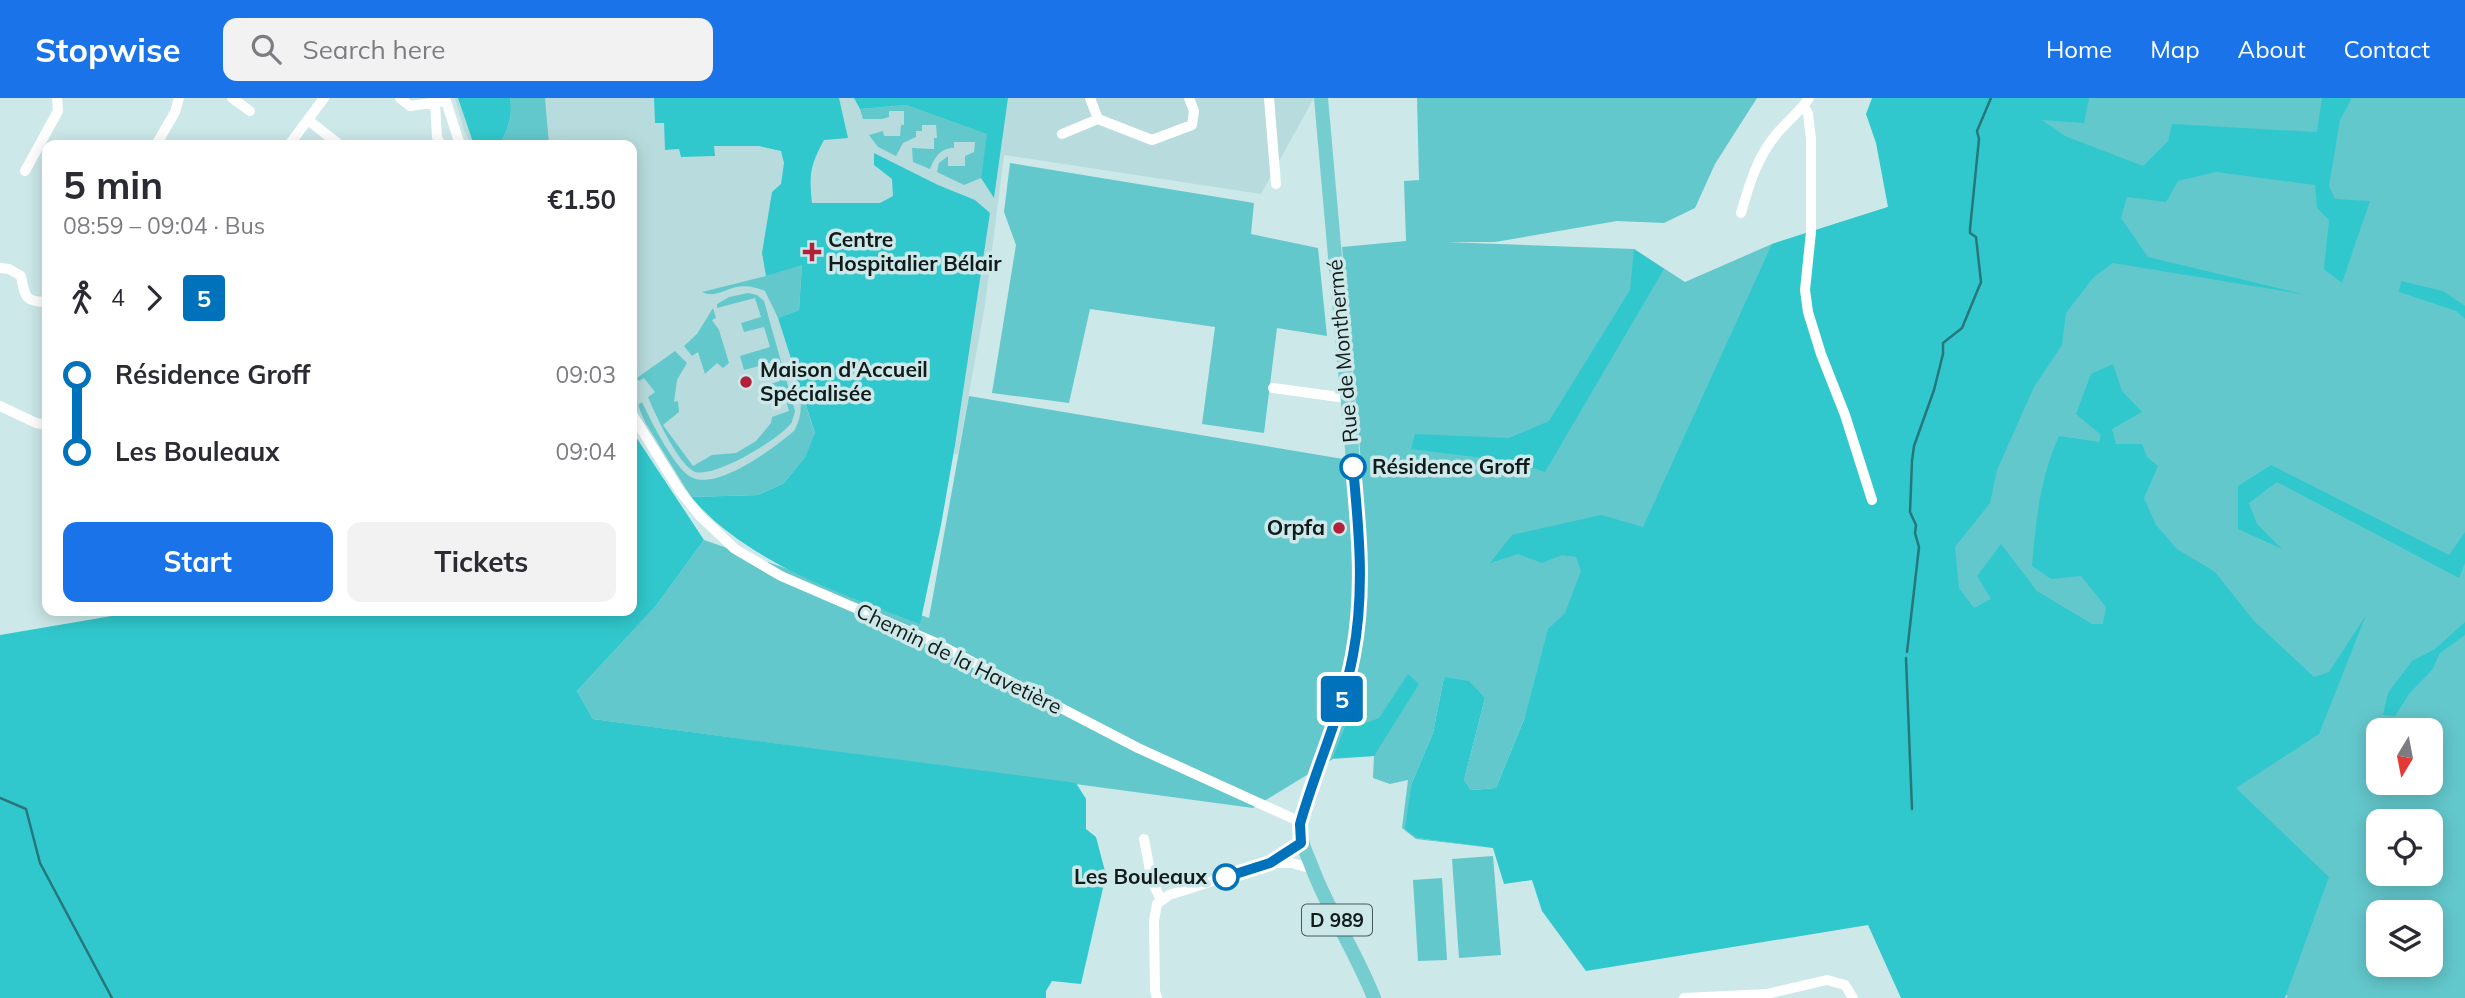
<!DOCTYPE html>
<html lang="en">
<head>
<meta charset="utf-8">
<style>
	:root { --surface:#fff; --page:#f2f2f3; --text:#2b2b33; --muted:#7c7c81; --accent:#1a73e8 }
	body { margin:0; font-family:Mulish,sans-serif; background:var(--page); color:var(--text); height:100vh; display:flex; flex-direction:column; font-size:26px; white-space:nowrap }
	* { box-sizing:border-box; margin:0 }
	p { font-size:23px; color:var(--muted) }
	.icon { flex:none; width:38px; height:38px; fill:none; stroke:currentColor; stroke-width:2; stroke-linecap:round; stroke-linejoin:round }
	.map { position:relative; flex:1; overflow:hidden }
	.details { position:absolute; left:42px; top:42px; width:595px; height:476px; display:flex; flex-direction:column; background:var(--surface); border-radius:14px; box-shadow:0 4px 18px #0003 }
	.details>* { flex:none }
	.badge { padding:0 14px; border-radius:5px; font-size:24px; line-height:46px }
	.needle { width:46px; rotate:190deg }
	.buttons { position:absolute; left:2366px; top:620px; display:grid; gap:14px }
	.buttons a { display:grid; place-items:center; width:77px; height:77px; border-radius:14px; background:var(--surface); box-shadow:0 4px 18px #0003; font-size:35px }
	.map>.badge { position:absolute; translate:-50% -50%; box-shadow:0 0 0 4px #fff }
	.legs { display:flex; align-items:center; gap:10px; height:77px; padding:0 21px; font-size:23px }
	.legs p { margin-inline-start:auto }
	.summary { display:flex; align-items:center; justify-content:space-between; height:119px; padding:0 21px }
	h1 { font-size:38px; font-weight:700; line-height:52px }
	.cta { display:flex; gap:14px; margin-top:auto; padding:14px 21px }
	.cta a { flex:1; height:80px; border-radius:14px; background:var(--accent); color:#fff; font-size:28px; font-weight:700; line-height:80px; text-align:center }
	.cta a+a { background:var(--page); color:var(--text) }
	ul { padding:0 21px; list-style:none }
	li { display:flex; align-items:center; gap:24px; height:77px; font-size:26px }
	li i { display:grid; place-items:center; width:10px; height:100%; margin:0 9px; background:currentColor }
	li i::after { content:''; width:18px; height:18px; margin:-9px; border:5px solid; border-radius:50%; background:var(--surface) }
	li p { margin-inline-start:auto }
	li:first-child i { background:linear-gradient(#0000 50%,currentColor 0) }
	li:last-child i { background:linear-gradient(currentColor 50%,#0000 0) }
	header { display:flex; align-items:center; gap:42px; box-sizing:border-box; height:98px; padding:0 35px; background:var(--accent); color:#fff }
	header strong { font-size:33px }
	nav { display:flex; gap:38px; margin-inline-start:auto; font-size:24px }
	.search { width:490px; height:63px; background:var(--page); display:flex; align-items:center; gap:18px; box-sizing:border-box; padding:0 24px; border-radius:14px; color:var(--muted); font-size:26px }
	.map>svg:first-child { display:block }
	.built { fill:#b8dcdd }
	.green { fill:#63c8cc; fill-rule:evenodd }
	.forest { fill:#31c8cd }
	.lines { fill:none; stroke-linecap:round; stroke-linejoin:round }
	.stream { stroke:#27777a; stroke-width:2.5 }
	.minor { stroke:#fff; stroke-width:10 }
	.major { stroke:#76cdd0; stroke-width:14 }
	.line-1-casing { stroke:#fff; stroke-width:16 }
	.line-1 { stroke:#0072bc; stroke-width:10 }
	.poi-dot { fill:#b32039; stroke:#cce8e9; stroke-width:2.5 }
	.stop-1-dot { fill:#fff; stroke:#0072bc; stroke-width:3.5 }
	.labels { text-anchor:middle; stroke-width:7; stroke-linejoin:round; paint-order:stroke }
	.shield { fill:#cce8e9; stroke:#495859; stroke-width:2 }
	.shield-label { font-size:19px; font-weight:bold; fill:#111b1b }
	.poi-label { font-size:21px; font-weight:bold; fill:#111b1b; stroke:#cce8e9; text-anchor:start }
	.street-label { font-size:21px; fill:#111b1b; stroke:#cce8e9 }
	.stop-label { font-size:21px; font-weight:bold; fill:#111b1b; stroke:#cce8e9; text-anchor:start }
</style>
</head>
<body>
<header>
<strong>Stopwise</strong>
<div class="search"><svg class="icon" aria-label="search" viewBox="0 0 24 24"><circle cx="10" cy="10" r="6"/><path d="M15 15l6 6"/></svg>Search here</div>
<nav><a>Home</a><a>Map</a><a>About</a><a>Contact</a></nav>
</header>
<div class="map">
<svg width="2465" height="900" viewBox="0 0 2465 900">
	<rect width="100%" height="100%" fill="#cce8e9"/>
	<path class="built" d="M455 0H1314L1261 96 1004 57 985 207 958 356 680 393 632 309V47H471L464 32Z"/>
	<path class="green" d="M510 0H545L549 47H499C508 32 513 18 510 0Z
		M1417 0H1757L1715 66 1695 110 1664 125 1617 123 1495 144H1446L1634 151 1685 184 1772 146 1888 109 1893 0H2465V900H2285L2288 898 1525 619 1496 690 1471 692 1464 682 1485 600 1444 579 1433 635 1411 687 1406 730 1417 740 1493 750 1416 741 1402 730 1408 682 1390 686 1373 680 1374 658 1333 661 1253 710 593 621 577 593 655 509 704 442 929 520 969 298 1361 364 1342 149 1406 143 1404 83 1419 82ZM2378 632H2431V684H2378ZM2378 723H2431V775H2378ZM2378 814H2431V866H2378Z
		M906 7 988 36 981 80 964 87 937 74 939 65 948 58V68H965V58L974 54 975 44H954V50C940 50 935 59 930 71L913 64 912 50 934 51V40H937L936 27H922V33H916V39L903 45 896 58 878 49 869 37 883 33 884 38H900L901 27H904V13H889V19L882 21H863L860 11Z
		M1010 65 1254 105 1251 136 1318 150 1327 238 1277 230 1264 335 1202 326 1215 229 1090 211 1069 305 992 295 1016 147 1004 114Z
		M802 166 799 212 778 220 765 193C755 189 747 187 736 189 724 192 714 200 702 194L766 178Z
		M748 195 757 197 764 203 795 313C795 314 792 323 792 324 782 340 711 383 693 373 676 362 656 318 648 299L655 294 644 280 639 283 637 280 675 253 687 265 677 282 674 304 678 303 679 314 663 327 693 368 712 357 736 355 756 343 771 325 772 319 789 313 783 292 763 298 761 289 780 283 774 264 744 272 740 258 770 249 764 229 744 234 741 225 761 219 755 200 717 210V206L729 199Z
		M713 210 716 220 712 222 719 232 729 265 723 270 717 265 705 276 698 254 692 258 684 248 697 236Z
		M795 273 815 336 805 359 784 385 758 397 691 399 645 324 638 307 642 304C650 321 676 374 693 380 719 391 774 350 794 333 806 313 799 294 795 273Z
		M1493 758 1501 857 1459 860 1452 761Z
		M1442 780 1447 862 1418 863 1413 782Z"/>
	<path class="forest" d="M458 0H510C513 18 508 32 499 47H474Z
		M654 0H839L848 40 824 42C810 68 809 76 812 105H880L893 98 892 81 874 67V55L938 87 975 102 990 115 955 347 941 427 920 526C842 496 746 464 691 399L758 397 784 385 805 359 815 335 778 220 799 212 802 167 766 178 762 155 772 94 781 86 784 65 781 53 759 48H714L715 58 681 59 679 51 665 52 664 25H655Z
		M854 0H1008L994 100 981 80 987 36 906 7 860 11Z
		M1872 0H2089L2084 25 2042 22 2065 38 2143 68 2168 43 2172 26 2317 34 2322 0H2352L2340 22 2329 88 2335 101 2370 103 2342 185 2324 171 2329 122 2317 110 2315 87 2216 74 2178 83 2166 104 2127 99 2121 120 2148 159 2307 197 2113 165 2093 180 2066 215 2062 247 2034 289 1997 372 1990 405 1955 449 1959 490 1974 510 1991 501 1977 478 2001 446 2037 493 2092 526H2103L2106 509 2081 478 2051 481 2032 468C2036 423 2040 379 2059 338L2099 344 2101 337 2076 316 2091 276 2113 266 2122 293 2142 314 2112 331 2116 346H2142L2147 359 2158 368 2144 400 2156 427 2177 451 2215 474 2254 523 2314 579 2329 574 2366 517 2319 636 2236 690 2329 779 2285 900H1901L1868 827 1586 873 1542 813 1532 782 1504 786 1493 750 1417 740 1405 731 1411 687 1433 635 1444 579 1469 583 1485 600 1464 682 1471 692 1496 690 1525 619 1548 531 1565 515 1581 473 1576 459 1562 457 1542 465 1518 456 1490 465 1512 437 1601 417 1643 429 1772 146 1888 109 1876 45 1866 16Z
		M1634 151 1664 171 1545 374 1514 364 1411 351 1415 336 1509 340 1549 323 1630 192Z
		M2401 183 2443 193 2465 208V221L2456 213 2399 194Z
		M632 333 704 442 655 509 577 593 593 621 1076 685 1086 701V731L1096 739 1106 777 1081 886 1052 883 1046 893V900H0V537L141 513H632Z
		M2271 367 2449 457 2465 434V465L2459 480 2277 384 2249 405 2257 426 2282 451 2238 431V388Z
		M2465 524V537L2440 555 2432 572 2409 596 2395 618 2383 617 2388 595 2412 563 2435 551Z
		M1408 576 1419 586 1374 658 1333 660 1349 618 1361 627 1379 620Z"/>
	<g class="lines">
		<path class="stream" d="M1907 554 1919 449 1915 435 1916 427 1910 414 1912 363 1914 348 1934 292 1943 256V245L1962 230 1981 184 1976 139 1970 135V131L1979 41 1977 33 1991 0
			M1906 560 1912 711
			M0 700 26 711 40 765 112 900"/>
		<path class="minor" d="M232 0 250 13
			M400 0 410 8 445 3
			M445 0 460 47
			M1090 0 1098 21 1152 42 1192 27 1194 13 1189 0
			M1269 0 1276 86
			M435 5 437 39 440 47
			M1804 8 1808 16 1811 41V134L1805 192 1808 214 1821 256 1845 317 1872 402
			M308 22 340 47
			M1062 36 1098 21
			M156 47 175 14 179 0
			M289 47 324 0
			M25 73 58 13 57 0
			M1741 115C1749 87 1757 60 1775 38 1786 24 1800 14 1809 0
			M0 170 9 171 21 178C25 198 24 204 47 204
			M1273 290 1346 300
			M0 308 36 325 47 327
			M632 316 680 393 699 417 735 451 781 478 934 544 1138 650 1294 721 1300 726
			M1144 741 1152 783 1161 802
			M1270 765H1292L1313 771
			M1157 900 1155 893 1154 823 1157 806 1169 797 1270 765 1301 745
			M1684 900 1767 896 1827 882 1845 887 1853 900"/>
		<path class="major" d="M1321 0 1360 442C1361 480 1360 518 1354 556 1343 614 1317 669 1300 726 1301 748 1306 753 1313 772 1330 816 1357 856 1374 900"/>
	</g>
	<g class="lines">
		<g class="line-1-casing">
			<path id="line-1" d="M1226 779 1270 765 1301 745 1300 726C1316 669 1342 615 1353 557 1365 494 1359 432 1353 369"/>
		</g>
		<use href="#line-1" class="line-1"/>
	</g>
	<g class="poi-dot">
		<path d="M808.5 143.5h7v7h7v7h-7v7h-7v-7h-7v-7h7z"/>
		<circle cx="746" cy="284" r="7"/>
		<circle cx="1339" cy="430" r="7"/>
	</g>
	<g class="stop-1-dot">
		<circle cx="1353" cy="369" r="12"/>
		<circle cx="1226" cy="779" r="12"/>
	</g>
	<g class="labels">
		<rect class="shield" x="1302" y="806.5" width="70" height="31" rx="5"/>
		<g class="shield-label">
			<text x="1337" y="829">D 989</text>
		</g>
		<g class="poi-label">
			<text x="828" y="149">Centre<tspan x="828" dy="24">Hospitalier Bélair</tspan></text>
			<text x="760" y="279">Maison d'Accueil<tspan x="760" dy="24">Spécialisée</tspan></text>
			<text x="1325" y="437" text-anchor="end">Orpfa</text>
		</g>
		<g class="street-label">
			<text transform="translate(1343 253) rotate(-95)" y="7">Rue de Monthermé</text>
			<text transform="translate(959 561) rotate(26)" y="7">Chemin de la Havetière</text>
		</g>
		<g class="stop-label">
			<text x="1372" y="376">Résidence Groff</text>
			<text x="1207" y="786" text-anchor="end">Les Bouleaux</text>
		</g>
	</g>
</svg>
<div class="buttons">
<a><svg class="needle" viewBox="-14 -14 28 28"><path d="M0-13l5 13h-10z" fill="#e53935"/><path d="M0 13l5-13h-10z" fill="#7c7c81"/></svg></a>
<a><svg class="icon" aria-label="locate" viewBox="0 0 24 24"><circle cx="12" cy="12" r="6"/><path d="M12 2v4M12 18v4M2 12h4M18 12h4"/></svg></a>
<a><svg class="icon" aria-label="layers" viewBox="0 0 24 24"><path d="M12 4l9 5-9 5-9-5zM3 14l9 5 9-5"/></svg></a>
</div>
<b class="badge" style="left:1342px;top:601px;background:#0072bc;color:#fff">5</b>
<section class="details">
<div class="summary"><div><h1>5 min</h1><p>08:59 – 09:04 · Bus</p></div><b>€1.50</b></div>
<div class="legs"><svg class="icon" aria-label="walk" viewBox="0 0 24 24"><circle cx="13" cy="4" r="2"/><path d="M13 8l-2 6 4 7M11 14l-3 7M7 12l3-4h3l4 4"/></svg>4<svg class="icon" aria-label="forward" viewBox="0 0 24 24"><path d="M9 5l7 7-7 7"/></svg><b class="badge" style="background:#0072bc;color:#fff">5</b></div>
<ul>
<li><i style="color:#0072bc"></i><b>Résidence Groff</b><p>09:03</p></li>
<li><i style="color:#0072bc"></i><b>Les Bouleaux</b><p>09:04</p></li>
</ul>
<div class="cta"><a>Start</a><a>Tickets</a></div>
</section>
</div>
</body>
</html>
